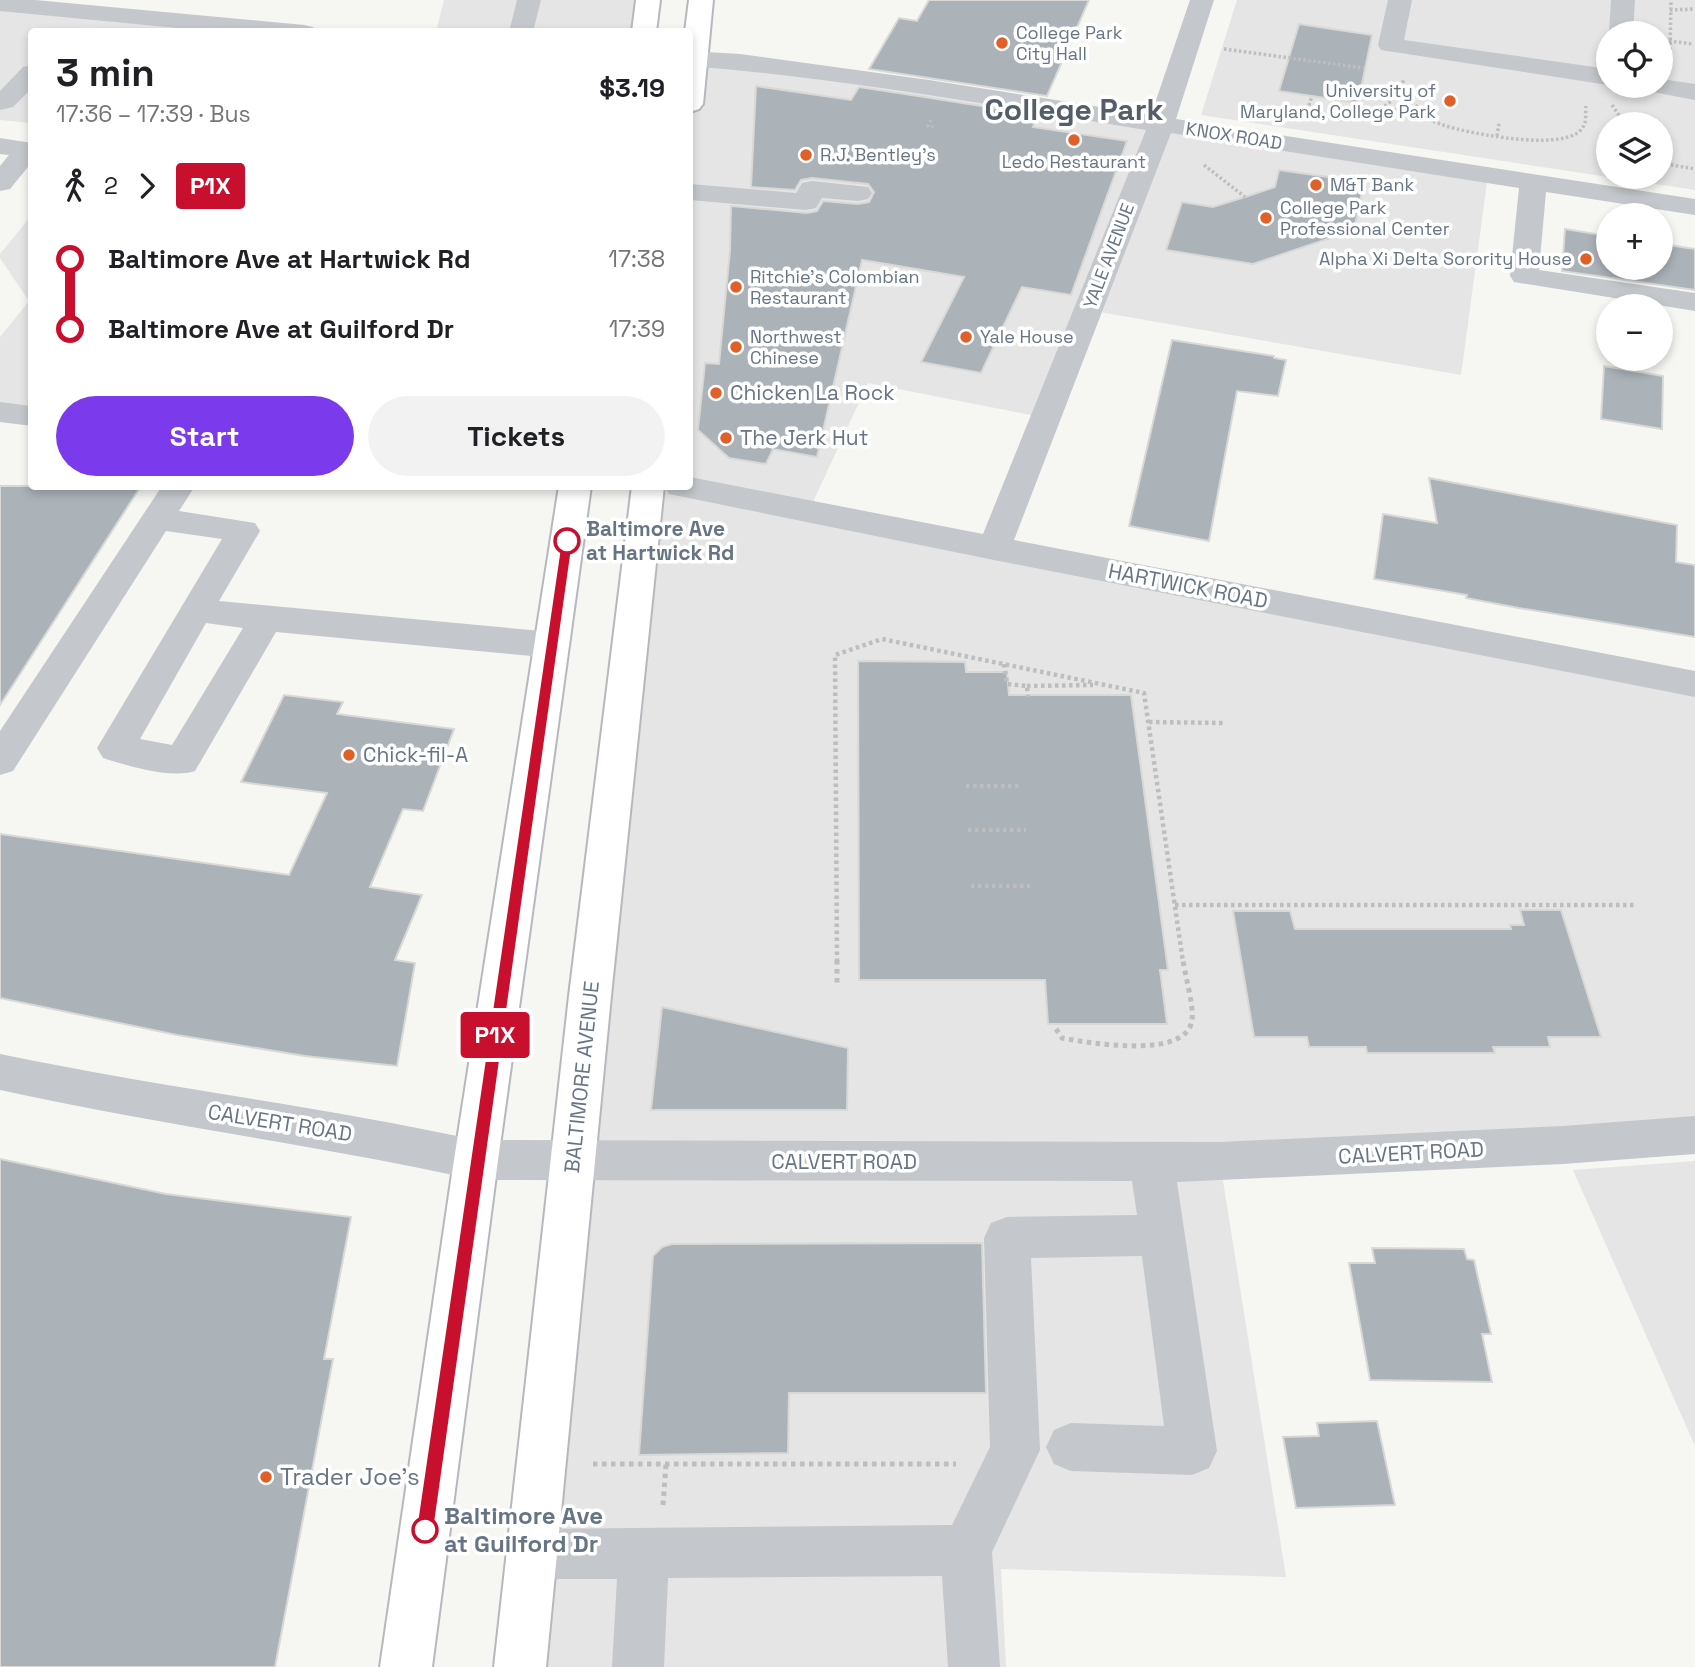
<!DOCTYPE html>
<html lang="en">
<head>
<meta charset="utf-8">
<style>
	:root { --surface:#fff; --page:#f2f2f2; --text:#202124; --muted:#757577; --accent:#7c3aed }
	body { margin:0; font-family:"Space Grotesk",sans-serif; background:var(--page); color:var(--text); height:100vh; display:flex; flex-direction:column; font-size:26px; white-space:nowrap }
	* { box-sizing:border-box; margin:0 }
	p { font-size:23px; color:var(--muted) }
	.icon { flex:none; width:38px; height:38px; fill:none; stroke:currentColor; stroke-width:2; stroke-linecap:round; stroke-linejoin:round }
	.map { position:relative; flex:1; overflow:hidden }
	.panel { position:absolute; left:28px; top:28px; width:665px; height:462px; display:flex; flex-direction:column; background:var(--surface); border-radius:7px; box-shadow:0 4px 10px #0003 }
	.panel>* { flex:none }
	.badge { padding:0 14px; border-radius:5px; font-size:24px; line-height:46px }
	.controls { position:absolute; left:1596px; top:21px; display:grid; gap:14px }
	.controls a { display:grid; place-items:center; width:77px; height:77px; border-radius:50%; background:var(--surface); box-shadow:0 4px 10px #0003; font-size:35px }
	.map>.badge { position:absolute; translate:-50% -50%; box-shadow:0 0 0 4px #fff }
	.legs { display:flex; align-items:center; gap:10px; height:77px; padding:0 28px; font-size:23px }
	.legs p { margin-inline-start:auto }
	.headline { display:flex; align-items:center; justify-content:space-between; height:119px; padding:0 28px }
	h1 { font-size:38px; font-weight:700; line-height:52px }
	.primary-button { display:flex; gap:14px; margin-top:auto; padding:14px 28px }
	.primary-button a { flex:1; height:80px; border-radius:42px; background:var(--accent); color:#fff; font-size:28px; font-weight:700; line-height:80px; text-align:center }
	.primary-button a+a { background:var(--page); color:var(--text) }
	ul { padding:0 28px; list-style:none }
	li { display:flex; align-items:center; gap:24px; height:70px; font-size:26px }
	li i { display:grid; place-items:center; width:10px; height:100%; margin:0 9px; background:currentColor }
	li i::after { content:''; width:18px; height:18px; margin:-9px; border:5px solid; border-radius:50%; background:var(--surface) }
	li p { margin-inline-start:auto }
	li:first-child i { background:linear-gradient(#0000 50%,currentColor 0) }
	li:last-child i { background:linear-gradient(currentColor 50%,#0000 0) }
	.map>svg:first-child { display:block }
	.built { fill:#e4e5e4; fill-rule:evenodd }
	.building { fill:#abb2b8; stroke:#d8d8d6; stroke-width:2 }
	.lines { fill:none; stroke-linecap:round; stroke-linejoin:round }
	.major-casing { stroke:#b5b9bd; stroke-width:4 }
	.path-far2 { stroke:#bcbec0; stroke-width:3.5; stroke-dasharray:2.5 2.5; stroke-linecap:butt }
	.path-far1 { stroke:#bcbec0; stroke-width:4.5; stroke-dasharray:3.5 3.5; stroke-linecap:butt }
	.path { stroke:#bcbec0; stroke-width:5; stroke-dasharray:4.5 4.5; stroke-linecap:butt }
	.minor { fill:#c4c7cb; fill-rule:evenodd }
	.major { fill:#fff; fill-rule:evenodd }
	.line-1 { fill:#c8102e; stroke:#fff; stroke-width:2 }
	.poi-dot { fill:#e16029; stroke:#fff; stroke-width:2.5 }
	.stop-1-dot { fill:#fff; stroke:#c8102e; stroke-width:3.5 }
	.labels { text-anchor:middle; stroke-width:7; stroke-linejoin:round; paint-order:stroke }
	.far-poi-label { font-size:18px; fill:#667484; stroke:#fff; text-anchor:start }
	.far-street-label { font-size:18px; fill:#667484; stroke:#fff }
	.poi-label { font-size:21px; fill:#667484; stroke:#fff; text-anchor:start }
	.stop-label { font-size:21px; font-weight:bold; fill:#667484; stroke:#fff; text-anchor:start }
	.street-label { font-size:21px; fill:#667484; stroke:#fff }
	.near-poi-label { font-size:24px; fill:#667484; stroke:#fff; text-anchor:start }
	.near-stop-label { font-size:24px; font-weight:bold; fill:#667484; stroke:#fff; text-anchor:start }
	.far-town-label { font-size:30px; font-weight:bold; fill:#535e69; stroke:#fff }
</style>
</head>
<body>
<div class="map">
<svg width="1695" height="1667" viewBox="0 0 1695 1667">
	<rect width="100%" height="100%" fill="#f6f6f3"/>
	<path class="built" d="M444 0H648L644 31 436 32Z
		M1237 0H1695V190L1610 177H1661V124H1608V177L1201 115ZM1608 33H1661V86H1608Z
		M0 4 304 31 32 32 31 123 0 120Z
		M694 58 1488 175 1461 375 1088 310 1046 418 868 383 808 513 1695 684V1135L1220 1162 1286 1577 1001 1569 1006 1667H520L648 487 690 486V104Z
		M31 216V416L0 412V337L29 301 0 258V254Z
		M1695 1161V1446L1573 1170Z"/>
	<path class="building" d="M929 0H1089L1047 96 869 69 899 18 917 21Z
		M1299 24 1372 35 1358 103 1279 91Z
		M756 86 851 100 859 87 918 96 1038 115 1033 127 1127 141 1071 295 1022 287 981 373 921 362 964 277 862 260 817 457 773 449 766 464 729 458 698 430 705 363 719 364 730 250 731 206 807 213 817 211 823 201 858 204 869 202 874 192 868 184 812 178 801 180 795 190 751 187Z
		M1279 170 1364 182 1354 230 1253 264 1166 250 1182 202 1213 207 1245 197 1275 187Z
		M1565 229 1608 236V268H1661V244L1695 249V290L1562 271Z
		M1172 340 1274 356V358L1286 360 1278 396 1237 391 1209 541 1129 526Z
		M1604 366 1663 376 1662 429 1601 419Z
		M1429 478 1677 525 1676 562 1695 565V637L1519 608 1466 598 1467 595 1374 579 1383 514 1437 523Z
		M0 486H141L0 705Z
		M858 661 965 662 966 672H1007L1009 695H1131L1168 970H1160L1167 1024H1048L1045 980H859Z
		M284 695 343 702 337 714 454 729 423 811 403 809 370 887 422 895 395 960 415 963 397 1066 305 1056 177 1035 0 998V834L289 875 327 793 241 782Z
		M1520 910H1561L1601 1037H1548L1550 1047H1493L1495 1053H1367L1366 1047H1309L1307 1037H1254L1233 911H1290L1295 929H1511L1510 925H1524Z
		M662 1007 848 1048 847 1110H651Z
		M0 1159 166 1194 351 1217 324 1359H333L275 1667H0Z
		M982 1243 986 1393H789L788 1453 639 1455 653 1256 662 1247 672 1244Z
		M1372 1248 1464 1249 1467 1259 1474 1260 1491 1334H1482L1492 1382 1370 1380 1349 1263H1375Z
		M1377 1421 1395 1505 1296 1508 1283 1437 1319 1436 1317 1423Z"/>
	<g class="lines">
		<g class="major-casing">
			<path id="major" d="M636 0H660L656 32H632Z
				M689 0H713L703 104 699 109 690 112V32H685Z
				M559 486H591L498 1160 432 1667H380L454 1160Z
				M632 486H664L611 996 546 1667H494L569 996Z"/>
		</g>
		<path class="path-far2" d="M1670 10 1695 9
			M1669 41 1693 44
			M1224 49 1364 68
			M1670 55 1671 0
			M1401 91 1420 110
			M1612 105 1625 124
			M1385 109C1413 109 1431 123 1457 129 1481 135 1569 152 1583 127 1587 122 1585 112 1586 106
			M1306 115 1312 96
			M1352 118C1378 113 1395 105 1404 79
			M931 120 928 126 934 127
			M1497 136 1499 123
			M1661 163 1695 169
			M1204 165 1245 197"/>
		<path class="path-far1" d="M1004 664 1007 684 1027 686 1028 697
			M1027 686 1093 685
			M1149 722 1224 723
			M966 786H1022
			M968 830H1026
			M971 886H1030
			M1175 905H1637
			M837 962 835 655 882 639 1144 693 1183 962"/>
		<path class="path" d="M837 960V985
			M1056 1029 1062 1038C1089 1043 1187 1060 1192 1020 1194 1005 1185 976 1183 960
			M593 1464H956
			M663 1505 666 1464"/>
		<path class="minor" d="M0 0H35L304 25 313 27 316 32H219L0 11Z
			M517 0H541L533 32H509Z
			M1190 0H1214L1176 119 1695 199V215L1546 192 1539 270 1695 293V311L1514 282 1510 276 1519 188 1171 133 1014 540 1695 671V697L994 560 669 494 664 486H690V477L983 534 1146 130C995 106 843 78 690 66V51L740 54 929 80 1151 115Z
			M1388 0H1412L1404 40 1608 69V85L1381 50 1378 45Z
			M1611 0H1635L1633 33H1609Z
			M32 65V88L13 107 0 110V91L23 67Z
			M1661 79 1695 84V100L1648 91 1644 86H1661Z
			M0 138 32 143V162L10 189 0 191V166L9 155 0 154Z
			M812 181 868 187 872 193 868 199 858 201 822 198 816 208 806 210 690 200V184L796 193 802 183Z
			M0 402 32 406V426L0 422Z
			M162 486H195L179 511 255 523 260 531 219 601 552 632 564 636 570 645 564 654 552 658 276 632 195 771C169 779 129 766 103 758L97 748 222 539 166 531 13 771 0 775V731ZM206 623 243 628 172 745 140 739Z
			M0 1054C158 1087 318 1106 476 1140L1220 1142 1563 1126 1695 1116V1154L1563 1164 1177 1182 1217 1451 1209 1468 1192 1475 1071 1471 1054 1464 1046 1447 1054 1430 1071 1423 1164 1426 1142 1256 1031 1258 1040 1450 992 1552 1000 1667H948L942 1576 668 1578 664 1667H612L617 1579H533L515 1572 508 1554 515 1536 533 1529 952 1525 990 1447 984 1238 991 1223 1007 1217 1137 1215 1132 1181 476 1180C318 1145 158 1125 0 1090Z"/>
		<use href="#major" class="major"/>
	</g>
	<path class="line-1" d="M567 537 573 541 434 1530 431 1537 425 1539 419 1537 416 1530 561 541Z"/>
	<g class="poi-dot">
		<circle cx="1002" cy="43" r="7"/>
		<circle cx="1450" cy="101" r="7"/>
		<circle cx="1074" cy="140" r="7"/>
		<circle cx="806" cy="155" r="7"/>
		<circle cx="1316" cy="185" r="7"/>
		<circle cx="1266" cy="218" r="7"/>
		<circle cx="1586" cy="259" r="7"/>
		<circle cx="736" cy="287" r="7"/>
		<circle cx="966" cy="337" r="7"/>
		<circle cx="736" cy="347" r="7"/>
		<circle cx="716" cy="393" r="7"/>
		<circle cx="726" cy="438" r="7"/>
		<circle cx="349" cy="755" r="7"/>
		<circle cx="266" cy="1477" r="7"/>
	</g>
	<g class="stop-1-dot">
		<circle cx="567" cy="541" r="12"/>
		<circle cx="425" cy="1530" r="12"/>
	</g>
	<g class="labels">
		<g class="far-poi-label">
			<text x="1016" y="39">College Park<tspan x="1016" dy="21">City Hall</tspan></text>
			<text x="1436" y="97" text-anchor="end">University of<tspan x="1436" dy="21">Maryland, College Park</tspan></text>
			<text x="820" y="161">R.J. Bentley's</text>
			<text x="1074" y="168" text-anchor="middle">Ledo Restaurant</text>
			<text x="1330" y="191">M&amp;T Bank</text>
			<text x="1280" y="214">College Park<tspan x="1280" dy="21">Professional Center</tspan></text>
			<text x="1572" y="265" text-anchor="end">Alpha Xi Delta Sorority House</text>
			<text x="750" y="283">Ritchie's Colombian<tspan x="750" dy="21">Restaurant</tspan></text>
			<text x="750" y="343">Northwest<tspan x="750" dy="21">Chinese</tspan></text>
			<text x="980" y="343">Yale House</text>
		</g>
		<g class="far-street-label">
			<text transform="translate(1234 136) rotate(9)" y="6">KNOX ROAD</text>
			<text transform="translate(1109 256) rotate(-69)" y="6">YALE AVENUE</text>
		</g>
		<g class="poi-label">
			<text x="730" y="400">Chicken La Rock</text>
			<text x="740" y="445">The Jerk Hut</text>
			<text x="363" y="762">Chick-fil-A</text>
		</g>
		<g class="stop-label">
			<text x="586" y="536">Baltimore Ave<tspan x="586" dy="24">at Hartwick Rd</tspan></text>
		</g>
		<g class="street-label">
			<text transform="translate(1188 586) rotate(11)" y="7">HARTWICK ROAD</text>
			<text transform="translate(582 1077) rotate(-84)" y="7">BALTIMORE AVENUE</text>
			<text transform="translate(280 1123) rotate(9)" y="7">CALVERT ROAD</text>
			<text transform="translate(1411 1153) rotate(-3)" y="7">CALVERT ROAD</text>
			<text x="844" y="1169">CALVERT ROAD</text>
		</g>
		<g class="near-poi-label">
			<text x="280" y="1485">Trader Joe's</text>
		</g>
		<g class="near-stop-label">
			<text x="444" y="1524">Baltimore Ave<tspan x="444" dy="28">at Guilford Dr</tspan></text>
		</g>
		<g class="far-town-label">
			<text x="1074" y="120">College Park</text>
		</g>
	</g>
</svg>
<div class="controls">
<a><svg class="icon" aria-label="locate" viewBox="0 0 24 24"><circle cx="12" cy="12" r="6"/><path d="M12 2v4M12 18v4M2 12h4M18 12h4"/></svg></a>
<a><svg class="icon" aria-label="layers" viewBox="0 0 24 24"><path d="M12 4l9 5-9 5-9-5zM3 14l9 5 9-5"/></svg></a>
<a>+</a>
<a>−</a>
</div>
<b class="badge" style="left:495px;top:1035px;background:#c8102e;color:#fff">P1X</b>
<section class="panel">
<div class="headline"><div><h1>3 min</h1><p>17:36 – 17:39 · Bus</p></div><b>$3.19</b></div>
<div class="legs"><svg class="icon" aria-label="walk" viewBox="0 0 24 24"><circle cx="13" cy="4" r="2"/><path d="M13 8l-2 6 4 7M11 14l-3 7M7 12l3-4h3l4 4"/></svg>2<svg class="icon" aria-label="forward" viewBox="0 0 24 24"><path d="M9 5l7 7-7 7"/></svg><b class="badge" style="background:#c8102e;color:#fff">P1X</b></div>
<ul>
<li><i style="color:#c8102e"></i><b>Baltimore Ave at Hartwick Rd</b><p>17:38</p></li>
<li><i style="color:#c8102e"></i><b>Baltimore Ave at Guilford Dr</b><p>17:39</p></li>
</ul>
<div class="primary-button"><a>Start</a><a>Tickets</a></div>
</section>
</div>
</body>
</html>
